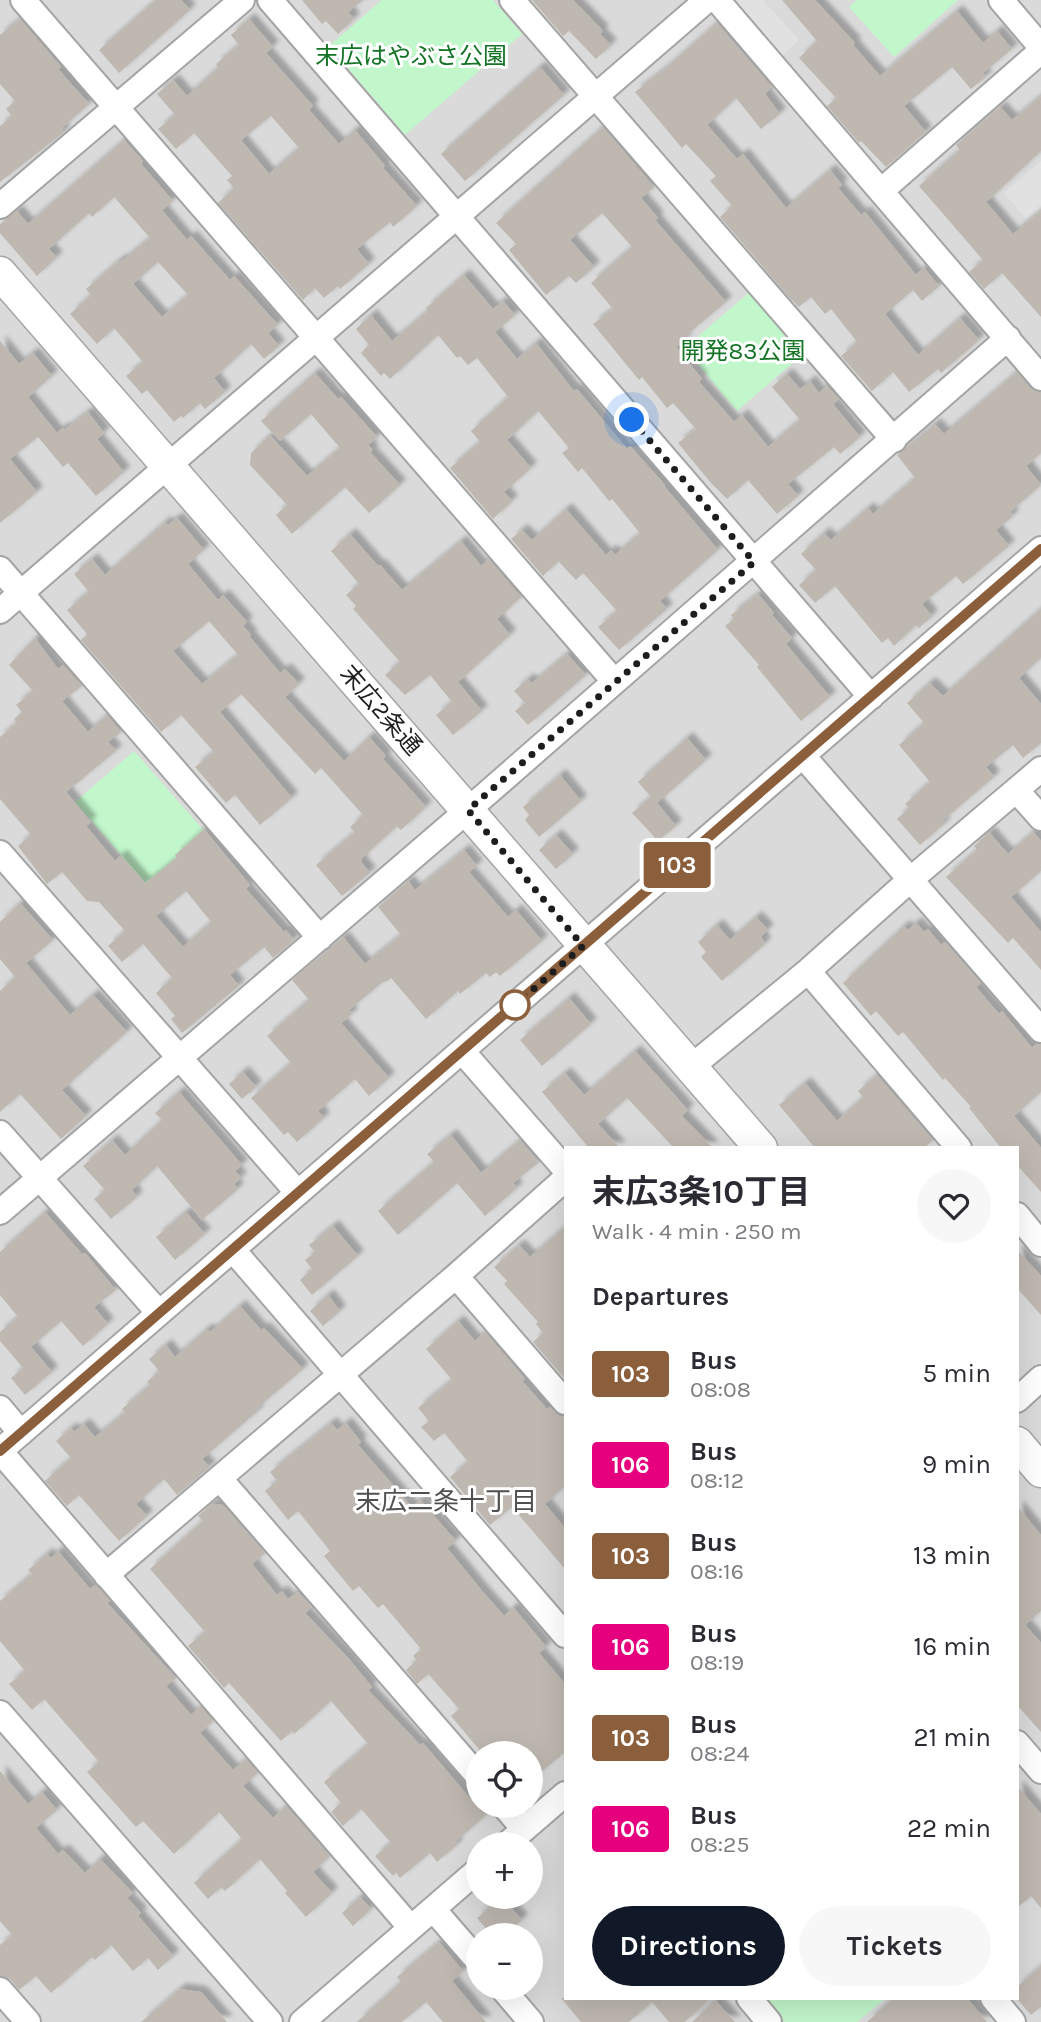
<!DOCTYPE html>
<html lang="en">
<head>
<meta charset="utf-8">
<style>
	:root { --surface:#fff; --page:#f7f7f7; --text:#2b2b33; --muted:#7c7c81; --accent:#111827 }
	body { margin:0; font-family:Karla,"Noto Sans JP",sans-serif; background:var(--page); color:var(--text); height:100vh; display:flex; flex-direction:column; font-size:26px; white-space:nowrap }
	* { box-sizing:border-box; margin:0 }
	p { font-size:23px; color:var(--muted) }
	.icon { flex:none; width:38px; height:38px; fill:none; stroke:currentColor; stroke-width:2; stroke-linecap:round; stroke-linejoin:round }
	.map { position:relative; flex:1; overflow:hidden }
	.sheet { position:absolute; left:564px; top:1146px; width:455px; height:854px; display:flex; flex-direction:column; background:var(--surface); border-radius:0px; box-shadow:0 7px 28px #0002 }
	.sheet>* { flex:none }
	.badge { padding:0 14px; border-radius:5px; font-size:24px; line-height:46px }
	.fabs { position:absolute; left:466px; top:1741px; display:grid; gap:14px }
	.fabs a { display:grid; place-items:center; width:77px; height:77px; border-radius:50%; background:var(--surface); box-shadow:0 7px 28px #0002; font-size:35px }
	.you { position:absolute; width:35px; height:35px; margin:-18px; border:5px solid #fff; border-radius:50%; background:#1a73e8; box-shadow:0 0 0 10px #1a73e833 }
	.map>.badge { position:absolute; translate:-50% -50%; box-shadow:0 0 0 4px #fff }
	h2 { padding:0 28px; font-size:26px; line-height:63px }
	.round { display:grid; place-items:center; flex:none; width:74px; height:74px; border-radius:37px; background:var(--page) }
	.overview { display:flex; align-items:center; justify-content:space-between; height:119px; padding:0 28px }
	h1 { font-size:33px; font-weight:700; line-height:52px }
	.button { display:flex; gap:14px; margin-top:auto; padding:14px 28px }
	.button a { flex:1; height:80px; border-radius:42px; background:var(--accent); color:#fff; font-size:28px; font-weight:700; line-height:80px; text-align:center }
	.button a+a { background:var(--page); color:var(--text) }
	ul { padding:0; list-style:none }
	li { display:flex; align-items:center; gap:21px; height:91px; padding:0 28px }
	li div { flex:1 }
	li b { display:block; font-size:26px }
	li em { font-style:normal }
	li .badge { min-width:77px; font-weight:700; text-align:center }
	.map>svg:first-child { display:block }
	.residential { fill:#dbdada; fill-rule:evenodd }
	.park { fill:#c2f6cb }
	.parking { fill:#e1e1e1 }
	.building { fill:#beb8b0; fill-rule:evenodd; filter:url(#shadow) }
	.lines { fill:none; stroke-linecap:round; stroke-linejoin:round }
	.minor-casing { stroke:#a4a4a4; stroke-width:28 }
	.tertiary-casing { stroke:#a4a4a4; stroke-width:35 }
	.minor { stroke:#fff; stroke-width:24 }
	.tertiary { stroke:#fff; stroke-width:32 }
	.line-casing { stroke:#fff; stroke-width:16 }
	.line { stroke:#8b5e3c; stroke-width:10 }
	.walk { stroke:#1d1d1d; stroke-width:7; stroke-dasharray:0 12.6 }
	.stop-dot { fill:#fff; stroke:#8b5e3c; stroke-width:3.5 }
	.labels { text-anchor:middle; stroke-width:6; stroke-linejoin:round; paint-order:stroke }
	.park-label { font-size:24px; fill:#127424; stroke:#fff }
	.street-label { font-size:24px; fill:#1d1d1d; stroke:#fff }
	.neighbourhood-label { font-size:26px; fill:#505050; stroke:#fff }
</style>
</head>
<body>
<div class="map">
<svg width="1041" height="2022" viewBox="0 0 1041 2022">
	<defs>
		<filter id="shadow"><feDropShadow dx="6" dy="-6" stdDeviation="2" flood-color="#0004"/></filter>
	</defs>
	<rect width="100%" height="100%" fill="#eeebe3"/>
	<path class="residential" d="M0 0H1041V2022H0ZM565 1148H1017V1998H565ZM478 1754H530V1806H478ZM478 1844H530V1897H478ZM478 1936H530V1988H478Z"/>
	<path class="park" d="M382 0H493L522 34 405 135 329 46Z
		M857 0H958L894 57 849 7Z
		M750 292 803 354 737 411 684 348Z
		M134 751 205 832 146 884 75 802Z
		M765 1999H885L857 2022H785Z"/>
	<path class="parking" d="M731 0H763L799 40 782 56Z
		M1041 161V206L1026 219 1004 193Z"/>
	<path class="building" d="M156 0H181L190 10 119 73 99 50Z
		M302 0H363L348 12 354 19 338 34 326 21 322 24Z
		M532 0H573L603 31 600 34 611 45 596 59 569 31 563 36Z
		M782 0H815L855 43 853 45 880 76 957 11 983 43 997 31 1012 49 983 73 986 77 971 89 952 67 904 106 926 132 886 167 861 141 859 143 827 106 836 98 799 58 817 41Z
		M20 19 61 67 58 69 89 104 63 127V133L0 182V126L12 116 6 109 15 101 0 84V35Z
		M249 19 273 47 266 53 313 106 309 110 339 144 355 130 385 166 383 168 417 206 393 227 390 222 357 249 369 264 340 289 338 286 324 298 315 288 303 300 218 203 234 188 227 180 232 176 194 133 176 149 158 129 175 115 157 94 173 80 187 96 218 68 216 64 239 45 231 35ZM271 116 299 148 269 174 241 140Z
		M717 23 772 87 765 94 780 114 761 129 736 98 707 125 737 159 743 154 786 208 830 170 842 185 838 188 861 215 865 212 916 275 924 268 939 286 922 301 913 290 885 314 918 355 960 318 979 340 941 373 938 369 909 392 893 372 872 391 841 356 857 342 831 309 825 314 811 297 799 307 788 296 720 217 732 206 710 181 716 176 686 144 682 148 635 92 666 68Z
		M540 67 564 95 465 181 441 154Z
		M1041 96V151L986 202 1013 234 1041 211V317L1002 273 984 289 969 272 983 260 919 186 960 150 956 145 1000 107 1012 120Z
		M603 127 654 187 641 198 658 218 655 220 726 302 684 337 686 339 676 347 702 379 699 382 734 422 742 415 768 447 800 420 772 387 787 374 800 389 810 381 819 393 827 386 839 399 833 404 860 437 840 454 834 447 788 484 798 496 777 514 748 480 727 499 711 483 678 443 696 429 673 403 667 408 642 377 639 380 593 324 613 309 591 283 632 247 602 213 570 240 594 267 576 283 569 276 546 295 509 250 516 244 496 223Z
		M124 140 143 161 141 164 173 201 162 210 187 240 191 236 230 280 234 276 278 325 268 333 279 346 264 359 251 344 214 378 225 392 205 409 200 403 183 418 181 416 174 422 147 390 142 394 126 376 143 362 114 328 97 344 70 314 91 295 86 289 120 260 122 261 150 238 114 197 92 217 89 213 49 249 57 257 37 276 0 233V224L17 211 28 224ZM158 262 188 295 162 317 133 284Z
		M464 275 493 309 503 301 515 315 495 332 517 359 536 343 574 391 577 389 627 449 630 446 665 485 664 486 718 550 660 601 667 609 619 650 598 627 617 611 583 573 576 580 558 561 543 576 511 539 522 530 532 540 566 509 606 555 611 550 615 555 640 533 612 499 609 501 582 468 578 472 562 453 569 448 538 411 507 440 531 468 504 492 512 501 493 519 450 468 480 442 471 431 508 397 477 358 468 365 460 356 457 358 438 335 390 379 384 373 381 376 361 353 369 345 356 329 371 315 392 341 428 311 426 308Z
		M0 341 19 364 33 353 52 376 28 397 57 433 63 428 64 430 88 412 104 433 97 439 124 472 96 496 68 463 63 467 38 437 10 459 37 492 0 523Z
		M1017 372 1030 388 1041 393V453L1026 466 1041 485 1010 512 1013 516 996 530 1009 546 963 584 956 576 922 604 932 616 919 628 916 625 894 646 888 638 882 643 835 586 815 603 799 585 816 570 801 554 824 533 831 540 868 508 873 514 915 478 897 455 935 424 944 434Z
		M315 373 338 399 341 397 377 437 368 445 373 450 370 452 400 485 369 513 345 487 292 534 276 515 287 505 250 465 251 453 270 435 307 476 340 448 311 414 280 441 261 421Z
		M177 518 204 550 188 564 218 600 223 595 247 622 243 626 251 635 249 636 280 673 285 669 299 684 285 697 344 761 369 737 386 756 383 759 426 807 401 830 397 826 362 858 361 862 370 873 342 896 316 865 355 832 350 827 363 815 321 768 315 774 241 694 220 712 292 798 260 825 235 795 226 803 195 767 214 752 181 715 161 732 81 640 87 634 67 610 89 592 74 574 92 559 105 575 165 522 168 525ZM209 621 238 655 202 684 173 651Z
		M350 534 378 566 380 565 402 590 461 541 481 566 489 559 521 597 497 619 510 635 458 682 482 711 453 735 436 715 452 702 430 675 405 695 385 675 400 662 353 609 356 606 346 595 359 584 331 551Z
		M758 594 774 613 772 615 792 638 786 644 830 697 801 721 757 667 759 665 725 626 734 619 731 615Z
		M1041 609V658L1019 678 1041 704V743L1023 758 1013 745 986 767 994 777 942 821 944 824 920 845 897 819 909 808 905 804 930 782 899 745 924 723 907 703 930 683 943 696Z
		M35 638 58 669 63 665 82 686 62 701 88 732 107 715 121 732 108 742 116 751 66 792 91 822 86 826 115 861 121 855 145 883 177 858 175 855 204 829 250 885 246 889 284 932 286 930 294 940 273 958 264 947 230 975 239 986 182 1033 171 1019 175 1016 156 993 172 978 143 944 122 962 108 946 125 931 99 902 87 901 62 872 47 884 18 846 31 835 0 799V737L17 723 14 719 22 712 16 705 33 691 9 665ZM186 891 211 922 183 947 156 916Z
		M567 654 586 675 528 725 515 711 525 703 514 691 528 679 532 683Z
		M687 738 706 760 657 803 676 826 658 841 632 813 651 797 638 782Z
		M560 775 581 801 539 837 525 820 529 815 523 807Z
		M989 832 1008 854 1033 832 1041 841V871L1011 897 1041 932V970L1013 938 1008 943 946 877 977 850 974 846Z
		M556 835 573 854 556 869 539 850Z
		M464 850 477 866 469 872 508 917 516 910 542 941 500 976 496 972 490 977 486 973 460 994 458 991 426 1019 391 978 386 982 384 981 349 1010 352 1014 341 1023 389 1078 369 1096 355 1079 318 1111 324 1118 297 1142 288 1132 284 1135 251 1098 291 1063 267 1036 309 1000 292 980 343 937 365 964 401 935 378 907 408 881 415 890Z
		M20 903 53 940 26 963 70 1015 93 995 127 1032 62 1090 86 1116 61 1139 20 1094 0 1112V991L15 977 0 959V922Z
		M756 917 768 930 761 936 765 944 722 981 701 957 706 952 698 942 717 925 730 940Z
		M916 923 924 932 928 929 941 945 945 942 981 983 976 987 999 1014 1002 1011 1032 1048 1036 1044H1041V1092L1014 1116 1041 1148V1192L1017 1165V1148H1001L969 1108 971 1107 945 1078 943 1080 903 1032 898 1036 876 1011 871 1016 843 983 904 926 908 930Z
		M569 998 591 1024 542 1066 520 1040Z
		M635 1051 688 1110 682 1116 713 1148H674L627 1098 598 1124 620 1148H589L542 1092 565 1073 584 1095Z
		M243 1072 256 1087 242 1099 229 1084Z
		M877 1075 933 1140 924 1148H815L779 1105 805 1083 837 1121 863 1097 858 1091Z
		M179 1092 242 1165 235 1171 241 1178 234 1184 238 1189 202 1220 157 1166 132 1190 137 1197 111 1219 94 1199 105 1190 83 1166 112 1140 125 1155 162 1120 155 1113Z
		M451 1135 481 1173 520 1140 539 1162 513 1183 517 1188 485 1216 457 1183 398 1235 378 1211 434 1162 427 1154Z
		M45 1212 81 1253H85L116 1290 94 1307 108 1324 83 1346 61 1321 31 1347 52 1372 25 1395 11 1378 23 1368 0 1341V1332L18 1317 0 1295V1252Z
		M186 1212 205 1234 175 1260 156 1237Z
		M333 1226 358 1256 312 1295 300 1280 312 1269 305 1260 315 1252 309 1245Z
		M565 1227V1379L533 1342 543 1333 536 1324 538 1322 504 1284 507 1281 494 1267 519 1245 530 1257Z
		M1017 1250 1041 1276V1315L1017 1288Z
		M328 1295 340 1311 323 1326 310 1311Z
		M240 1306 261 1330 264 1328 303 1369 256 1409 258 1411 202 1459 210 1467 177 1495 164 1479 136 1504 147 1516 119 1541 79 1495 67 1506 45 1481 71 1458 56 1441 71 1428 74 1432 84 1424 95 1437 125 1413 122 1409 150 1385 147 1382 159 1371 149 1359 166 1345 175 1357 207 1329 210 1332Z
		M458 1321 475 1341 485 1332 525 1379 522 1381 547 1409 550 1407 560 1416 565 1417V1486L545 1504 565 1528V1569L512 1507 490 1525 450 1477 468 1462 444 1433 434 1441 421 1427 429 1421 418 1408 452 1380 426 1349Z
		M331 1423 337 1430 346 1423 361 1442 358 1445 412 1507 420 1500 456 1541 447 1548 482 1591 504 1616 513 1607 546 1647 539 1653 565 1684V1752L530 1781V1754H483L451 1716 459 1709 428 1674 417 1684 406 1670 417 1660 413 1656 421 1649 383 1604 378 1608 359 1586 353 1591 324 1556 330 1551 298 1511 288 1520 265 1491 277 1481 270 1472Z
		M212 1504 223 1505 265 1553 252 1564 277 1595 282 1591 288 1599 298 1592 312 1607 305 1613 348 1658 372 1687 368 1690 420 1745 423 1743 485 1816 455 1842 457 1845 437 1862 430 1853 400 1878 396 1873 393 1876 375 1856 391 1843 361 1809 343 1826 331 1812 341 1803 324 1782 368 1744 331 1701 294 1734 292 1731 281 1741 229 1683 224 1688 188 1646 205 1632 150 1569 203 1521 198 1516Z
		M1017 1506 1041 1535V1611L1025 1625 1041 1643V1732L1017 1705Z
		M58 1551 90 1589 95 1585 97 1586 110 1601 107 1603 176 1678 166 1686 191 1715 200 1706 213 1721 200 1733 233 1770 246 1759 258 1773 243 1786 273 1818 286 1806 330 1856 313 1872 332 1893 306 1917 285 1893 287 1891 260 1859 225 1891 221 1887 208 1899 194 1883 242 1839 219 1812 174 1854 143 1821 136 1827 87 1772 99 1762 44 1699 32 1710 9 1684 25 1671 0 1641V1601L32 1574 28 1570 47 1554 51 1558Z
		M0 1771 28 1804 42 1792 57 1810 36 1828 58 1854 63 1850 85 1873 100 1859 133 1893 127 1898 141 1913 138 1916 173 1956 158 1970 148 1958 133 1971 111 1945 95 1960 92 1957 51 1993 36 1976 19 1990 11 1980 0 1976V1945L12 1935 0 1921Z
		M1017 1786 1041 1814V1908L1031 1896 1017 1908Z
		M360 1897 371 1909 353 1926 342 1913Z
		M502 1897 522 1920 503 1936H492L477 1918Z
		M439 1942 463 1971 452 1981 486 2022H443L426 2002 402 2022H357L401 1982 397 1977Z
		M1041 1966V2007L1031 2015 1017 1999V1987Z
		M180 1989 201 1992 227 2022H141Z
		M561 1998H711L685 2022H669L652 2002 629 2022H581Z
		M894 1998H967L987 2022H867Z
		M715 2000 735 2022H692Z"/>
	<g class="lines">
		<g class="minor-casing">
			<path id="minor" d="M23 0 614 681
				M270 0 871 697
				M512 0 894 440
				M717 0 1041 378
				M1001 0 1041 47
				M881 191 1041 51
				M0 206 242 0
				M0 569 320 938
				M0 611 707 0
				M803 756 1041 1030
				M1017 791 1041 818
				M0 853 298 1193
				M808 971 959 1148
				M462 1051 565 1169
				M691 1067 808 971 910 880 1041 769
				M0 1133 159 1313
				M0 1212 468 810 1008 338
				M1017 1215 1041 1244
				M233 1250 565 1635
				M456 1276 565 1402
				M1017 1400 1041 1378
				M0 1408 21 1433
				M0 1451 1041 549
				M0 1451 411 1928
				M220 1479 478 1776
				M106 1575 456 1276 565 1179
				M0 1713 270 2022
				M1017 1743 1041 1771
				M504 1806 524 1829
				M507 1844 565 1794
				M433 1909 478 1961
				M502 1988 531 2022
				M0 1990 28 2022
				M749 1998 769 2022
				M993 1998 1013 2022
				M302 2022 478 1870"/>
		</g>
		<g class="tertiary-casing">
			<path id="tertiary" d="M0 273 761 1148
				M1017 1443 1041 1471"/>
		</g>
		<use href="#minor" class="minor"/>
		<use href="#tertiary" class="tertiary"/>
	</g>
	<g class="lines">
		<g class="line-casing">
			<path id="line" d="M0 1451 1041 549"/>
		</g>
		<use href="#line" class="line"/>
		<path class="walk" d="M515 1005 583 946 468 810 754 562 632 420"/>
	</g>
	<circle class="stop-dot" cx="515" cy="1005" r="14"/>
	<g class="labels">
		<g class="park-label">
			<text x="411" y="64">末広はやぶさ公園</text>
			<text x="743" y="359">開発83公園</text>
		</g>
		<g class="street-label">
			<text transform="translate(381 710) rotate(49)" y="8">末広2条通</text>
		</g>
		<g class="neighbourhood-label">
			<text x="446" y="1510">末広二条十丁目</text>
		</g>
	</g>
</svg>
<div class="fabs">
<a><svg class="icon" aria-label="locate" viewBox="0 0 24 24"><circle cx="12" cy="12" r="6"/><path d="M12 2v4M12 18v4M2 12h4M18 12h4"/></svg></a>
<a>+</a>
<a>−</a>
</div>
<div class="you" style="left:632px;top:420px"></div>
<b class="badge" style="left:677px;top:865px;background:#8b5e3c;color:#fff">103</b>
<section class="sheet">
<div class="overview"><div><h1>末広3条10丁目</h1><p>Walk · 4 min · 250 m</p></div><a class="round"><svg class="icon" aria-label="heart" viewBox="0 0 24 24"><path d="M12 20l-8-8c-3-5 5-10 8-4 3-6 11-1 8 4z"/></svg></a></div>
<h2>Departures</h2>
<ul>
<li><span class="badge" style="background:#8b5e3c;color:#fff">103</span><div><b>Bus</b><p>08:08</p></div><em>5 min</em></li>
<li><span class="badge" style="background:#e6007e;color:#fff">106</span><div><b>Bus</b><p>08:12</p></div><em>9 min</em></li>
<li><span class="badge" style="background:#8b5e3c;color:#fff">103</span><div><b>Bus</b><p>08:16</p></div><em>13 min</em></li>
<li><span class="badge" style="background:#e6007e;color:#fff">106</span><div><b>Bus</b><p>08:19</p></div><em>16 min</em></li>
<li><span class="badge" style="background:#8b5e3c;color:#fff">103</span><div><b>Bus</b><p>08:24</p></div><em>21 min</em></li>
<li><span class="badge" style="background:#e6007e;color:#fff">106</span><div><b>Bus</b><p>08:25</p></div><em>22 min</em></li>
</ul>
<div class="button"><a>Directions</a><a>Tickets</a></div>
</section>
</div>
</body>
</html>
